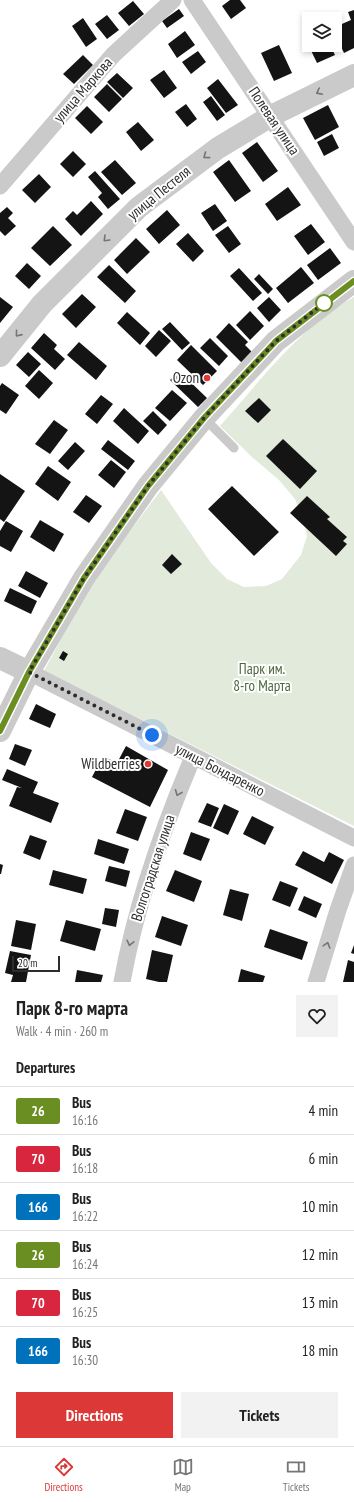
<!DOCTYPE html>
<html lang="en">
<head>
<meta charset="utf-8">
<style>
	:root { --surface:#fff; --page:#f2f2f2; --text:#222; --muted:#767676; --line:#e0e0e0; --accent:#dc3837 }
	body { margin:0; font-family:"PT Sans Narrow",sans-serif; background:var(--page); color:var(--text); height:100vh; display:flex; flex-direction:column; font-size:15px; white-space:nowrap }
	* { box-sizing:border-box; margin:0 }
	p { font-size:13px; color:var(--muted) }
	.icon { flex:none; width:22px; height:22px; fill:none; stroke:currentColor; stroke-width:2; stroke-linecap:round; stroke-linejoin:round }
	.map { position:relative; height:982px; overflow:hidden }
	.drawer { display:flex; flex-direction:column; background:var(--surface); flex:1 }
	.drawer>* { flex:none }
	.badge { padding:0 8px; border-radius:3px; font-size:14px; line-height:26px }
	.fabs { position:absolute; left:302px; top:12px; display:grid; gap:8px }
	.fabs a { display:grid; place-items:center; width:40px; height:40px; border-radius:0px; background:var(--surface); box-shadow:0 2px 6px #0003; font-size:20px }
	.scale { position:absolute; left:12px; bottom:10px; width:48px; box-sizing:border-box; padding-left:4px; border:2px solid #2d2d2d; border-top:0; font-size:11px; line-height:14px; white-space:nowrap; color:#2d2d2d; -webkit-text-stroke:3px #fff; paint-order:stroke }
	.you { position:absolute; width:20px; height:20px; margin:-10px; border:3px solid #fff; border-radius:50%; background:#1a73e8; box-shadow:0 0 0 6px #1a73e833 }
	.map>.badge { position:absolute; translate:-50% -50%; box-shadow:0 0 0 2px #fff }
	h2 { padding:0 16px; font-size:15px; line-height:36px }
	.round { display:grid; place-items:center; flex:none; width:42px; height:42px; border-radius:0px; background:var(--page) }
	.summary { display:flex; align-items:center; justify-content:space-between; height:68px; padding:0 16px }
	h1 { font-size:19px; font-weight:600; line-height:30px }
	.cta { display:flex; gap:8px; margin-top:auto; padding:8px 16px }
	.cta a { flex:1; height:46px; border-radius:0px; background:var(--accent); color:#fff; font-size:16px; font-weight:600; line-height:46px; text-align:center }
	.cta a+a { background:var(--page); color:var(--text) }
	ul { padding:0; list-style:none }
	li { display:flex; align-items:center; gap:12px; height:48px; padding:0 16px; border-top:1px solid var(--line) }
	li div { flex:1 }
	li b { display:block; font-size:15px }
	li em { font-style:normal }
	li .badge { min-width:44px; font-weight:700; text-align:center }
	.tab-bar { display:flex; justify-content:space-around; align-items:center; height:56px; border-top:1px solid var(--line); background:var(--surface); font-size:11px; color:var(--muted) }
	.tab-bar a { display:grid; justify-items:center; gap:2px }
	.tab-bar .active { color:var(--accent) }
	.map>svg:first-child { display:block }
	.green { fill:#e2eadb }
	.building { fill:#141414 }
	.lines { fill:none; stroke-linecap:round; stroke-linejoin:round }
	.service { stroke:#cacaca; stroke-width:9 }
	.minor { stroke:#cacaca; stroke-width:17 }
	.tertiary { stroke:#cacaca; stroke-width:22 }
	.oneway { stroke:#747474 }
	.line-casing { stroke:#fff; stroke-width:9 }
	.line { stroke:#6b8e23; stroke-width:6 }
	.walk { stroke:#2d2d2d; stroke-width:4; stroke-dasharray:0 7.2 }
	.stop-dot { fill:#fff; stroke:#6b8e23; stroke-width:2 }
	.poi-dot { fill:#dc3837; stroke:#fff; stroke-width:1.5 }
	.labels { text-anchor:middle; stroke-width:4; stroke-linejoin:round; paint-order:stroke }
	.street-label { font-size:15px; fill:#2d2d2d; stroke:#fff }
	.poi-label { font-size:15px; fill:#2d2d2d; stroke:#fff; text-anchor:end }
	.park-label { font-size:15px; fill:#4d663d; stroke:#fff }
</style>
</head>
<body>
<div class="map">
<svg width="354" height="982" viewBox="0 0 354 982">
	<rect width="100%" height="100%" fill="#fff"/>
	<path class="green" d="M354 297V826L44 671 91 583 161 490 211 563 227 579 244 587 266 586 282 579 301 555 307 536 303 519 295 499 279 480 253 458 220 426C261 380 299 328 354 297Z"/>
	<path class="building" d="M230 0H240L246 8 231 19 222 6Z
		M133 1 144 14 129 26 118 13Z
		M179 9 184 16 167 28 162 21Z
		M354 10V48L344 53 335 34V27L351 20 348 12Z
		M107 15 119 30 107 39 95 24Z
		M83 18 97 39 86 47 72 26Z
		M185 31 195 45 177 58 168 44Z
		M309 39V45H330L335 55 317 63 306 40Z
		M279 45 292 73 274 81 261 53Z
		M198 51 206 62 191 74 182 62Z
		M83 55 93 65 74 84 63 74Z
		M164 70 177 88 164 98 150 80Z
		M117 73 133 88 123 98 107 82Z
		M218 79 238 105 226 113 207 88Z
		M107 84 122 99 109 112 94 97Z
		M211 96 225 115 217 121 203 102Z
		M186 104 197 119 187 127 175 112Z
		M328 105 339 127 315 140 303 118Z
		M87 106 103 122 91 134 75 118Z
		M138 122 154 140 141 151 126 132Z
		M332 134 339 148 324 156 317 142Z
		M257 142 278 171 263 182 242 153Z
		M73 151 86 164 73 177 60 164Z
		M115 160 136 183 122 195 101 172Z
		M229 160 251 191 235 202 213 172Z
		M95 171 120 199 108 209 98 197 102 193 88 177Z
		M39 174 51 187 35 203 22 190Z
		M288 187 301 205 277 221 265 204Z
		M91 201 103 214 81 236 65 219 73 211 77 215Z
		M215 204 227 221 213 231 201 213Z
		M7 207 13 213 8 218 16 226 5 236 0 231V213Z
		M167 210 180 225 159 244 146 229Z
		M311 224 325 242 308 255 294 236Z
		M53 226 72 245 50 266 31 248Z
		M228 226 241 244 229 253 215 235Z
		M188 233 204 251 193 262 176 244Z
		M136 238 150 252 127 274 114 260Z
		M330 248 341 263 318 280 307 265Z
		M27 263 41 276 29 289 15 276Z
		M109 265 136 291 125 303 97 277Z
		M301 267 314 283 288 303 276 288Z
		M239 268 262 293 253 301 230 276Z
		M259 274 273 289 268 294 254 279Z
		M82 294 96 307 76 328 62 314Z
		M0 297 13 307 0 323Z
		M269 297 281 310 269 322 257 308Z
		M250 311 264 326 250 340 236 325Z
		M127 312 150 333 140 345 117 323Z
		M170 322 190 343 182 350 162 329Z
		M229 323 248 342 245 345 254 354 244 365 216 337Z
		M159 330 171 341 156 357 145 346Z
		M44 333 57 345 54 349 65 359 55 370 31 348Z
		M210 338 228 356 219 366 200 348Z
		M79 342 107 366 96 380 67 355Z
		M191 345 217 371 203 385 177 360Z
		M28 352 41 364 29 377 16 365Z
		M39 370 53 383 39 399 25 386Z
		M179 371 207 398 198 407 170 380Z
		M2 383 19 395 6 414 0 410V386Z
		M172 390 187 403 170 421 155 408Z
		M101 395 113 404 97 424 85 414Z
		M259 398 271 410 258 423 245 411Z
		M124 408 149 431 138 444 113 421Z
		M153 411 167 425 158 435 143 421Z
		M54 420 68 430 50 454 35 444Z
		M283 439 317 471 300 489 266 456Z
		M108 440 135 461 128 470 101 449Z
		M75 442 85 451 68 470 58 461Z
		M111 460 126 472 114 488 98 475Z
		M48 466 71 482 58 501 35 484Z
		M0 474 25 491 4 522 0 519Z
		M232 486 279 532 254 556 208 509Z
		M86 495 102 506 89 523 73 512Z
		M307 496 330 517 327 519 347 537 343 541 347 544 336 556 290 513Z
		M40 520 64 534 54 552 30 537Z
		M6 521 23 531 11 552 0 546V531Z
		M172 554 182 564 171 574 162 565Z
		M26 571 48 583 40 598 18 586Z
		M10 588 37 601 31 614 4 601Z
		M63 651 68 654 64 661 59 658Z
		M36 704 56 714 50 728 29 719Z
		M15 744 32 750 25 766 9 759Z
		M126 746 168 770 150 807 92 777 103 756 117 763Z
		M7 769 38 782 33 793 59 803 51 823 9 806 17 787 22 788 2 780Z
		M207 803 219 808 211 827 198 822Z
		M224 804 239 811 228 835 213 828Z
		M125 809 147 817 138 841 116 833Z
		M252 816 274 827 265 845 243 834Z
		M191 832 210 839 201 861 183 854Z
		M30 835 47 841 40 860 23 853Z
		M98 839 129 849 124 864 94 854Z
		M303 851 324 862 329 852 344 860 332 884 295 865Z
		M0 864 3 865 1 874H0Z
		M109 866 130 871 126 887 105 881Z
		M53 870 87 879 83 894 49 885Z
		M175 870 202 881 194 902 166 891Z
		M280 881 298 888 290 907 272 900Z
		M230 889 249 894 242 921 223 915Z
		M304 896 322 904 316 918 298 910Z
		M105 908 119 910 116 927 102 924Z
		M162 916 188 925 181 946 155 937Z
		M16 920 36 924 31 950 11 946Z
		M66 920 101 929 95 951 60 941Z
		M270 929 308 942 302 960 264 947Z
		M354 945V954L351 953Z
		M152 950 173 955 167 982H159L146 979Z
		M10 951 31 955 26 982H11L13 975 5 973Z
		M348 960 354 962V982H343Z
		M241 969 265 976 263 982H238Z
		M77 970 103 975 101 982H75Z"/>
	<g class="lines">
		<path class="service" d="M204 418 234 448"/>
		<path class="minor" d="M192 0 354 242
			M0 186 113 55 173 0
			M29 672 354 838
			M122 982C136 904 162 830 193 757
			M316 982 338 910 354 865"/>
		<path class="tertiary" d="M0 356 42 304 139 207 218 148 271 116 354 75
			M0 658 29 672
			M0 731 29 672 84 578 148 486 204 418 276 341 354 281"/>
	</g>
	<defs><path id="oneway-chevron" d="M-2-3.5L2.5 0L-2 3.5" fill="none" stroke-width="1.6" stroke-linecap="round" stroke-linejoin="round"/></defs>
	<g class="oneway">
		<use href="#oneway-chevron" transform="translate(319 92) rotate(154)"/>
		<use href="#oneway-chevron" transform="translate(206 156) rotate(143)"/>
		<use href="#oneway-chevron" transform="translate(106 239) rotate(135)"/>
		<use href="#oneway-chevron" transform="translate(18 334) rotate(129)"/>
		<use href="#oneway-chevron" transform="translate(178 793) rotate(112)"/>
		<use href="#oneway-chevron" transform="translate(130 943) rotate(103)"/>
		<use href="#oneway-chevron" transform="translate(327 945) rotate(-73)"/>
	</g>
	<g class="lines">
		<g class="line-casing">
			<path id="line" d="M0 731 29 672 84 578 148 486 204 418 276 341 354 281"/>
		</g>
		<use href="#line" class="line"/>
		<path class="walk" d="M152 735 29 672 84 578 148 486 204 418 276 341 324 303"/>
	</g>
	<circle class="stop-dot" cx="324" cy="303" r="8"/>
	<g class="poi-dot">
		<circle cx="207" cy="378" r="4"/>
		<circle cx="148" cy="764" r="4"/>
	</g>
	<g class="labels">
		<g class="street-label">
			<text transform="translate(83 90) rotate(-49)" y="5">улица Маркова</text>
			<text transform="translate(274 121) rotate(56)" y="5">Полевая улица</text>
			<text transform="translate(159 193) rotate(-39)" y="5">улица Пестеля</text>
			<text transform="translate(220 770) rotate(27)" y="5">улица Бондаренко</text>
			<text transform="translate(153 868) rotate(-72)" y="5">Волгоградская улица</text>
		</g>
		<g class="poi-label">
			<text x="199" y="383">Ozon</text>
			<text x="140" y="769">Wildberries</text>
		</g>
		<g class="park-label">
			<text x="262" y="674">Парк им.<tspan x="262" dy="17">8-го Марта</tspan></text>
		</g>
	</g>
</svg>
<div class="fabs">
<a><svg class="icon" aria-label="layers" viewBox="0 0 24 24"><path d="M12 4l9 5-9 5-9-5zM3 14l9 5 9-5"/></svg></a>
</div>
<div class="scale">20 m</div>
<div class="you" style="left:152px;top:735px"></div>
</div>
<section class="drawer">
<div class="summary"><div><h1>Парк 8-го марта</h1><p>Walk · 4 min · 260 m</p></div><a class="round"><svg class="icon" aria-label="heart" viewBox="0 0 24 24"><path d="M12 20l-8-8c-3-5 5-10 8-4 3-6 11-1 8 4z"/></svg></a></div>
<h2>Departures</h2>
<ul>
<li><span class="badge" style="background:#6b8e23;color:#fff">26</span><div><b>Bus</b><p>16:16</p></div><em>4 min</em></li>
<li><span class="badge" style="background:#d7263d;color:#fff">70</span><div><b>Bus</b><p>16:18</p></div><em>6 min</em></li>
<li><span class="badge" style="background:#0072bc;color:#fff">166</span><div><b>Bus</b><p>16:22</p></div><em>10 min</em></li>
<li><span class="badge" style="background:#6b8e23;color:#fff">26</span><div><b>Bus</b><p>16:24</p></div><em>12 min</em></li>
<li><span class="badge" style="background:#d7263d;color:#fff">70</span><div><b>Bus</b><p>16:25</p></div><em>13 min</em></li>
<li><span class="badge" style="background:#0072bc;color:#fff">166</span><div><b>Bus</b><p>16:30</p></div><em>18 min</em></li>
</ul>
<div class="cta"><a>Directions</a><a>Tickets</a></div>
</section>
<nav class="tab-bar">
<a class="active"><svg class="icon" aria-label="directions" viewBox="0 0 24 24"><path d="M12 3l9 9-9 9-9-9zM9 14v-3h6M13 9l2 2-2 2"/></svg>Directions</a>
<a><svg class="icon" aria-label="map" viewBox="0 0 24 24"><path d="M3 6l6-2 6 2 6-2v14l-6 2-6-2-6 2zM9 4v14M15 6v14"/></svg>Map</a>
<a><svg class="icon" aria-label="tickets" viewBox="0 0 24 24"><path d="M3 7h18v10H3zM15 7v10"/></svg>Tickets</a>
</nav>
</body>
</html>
